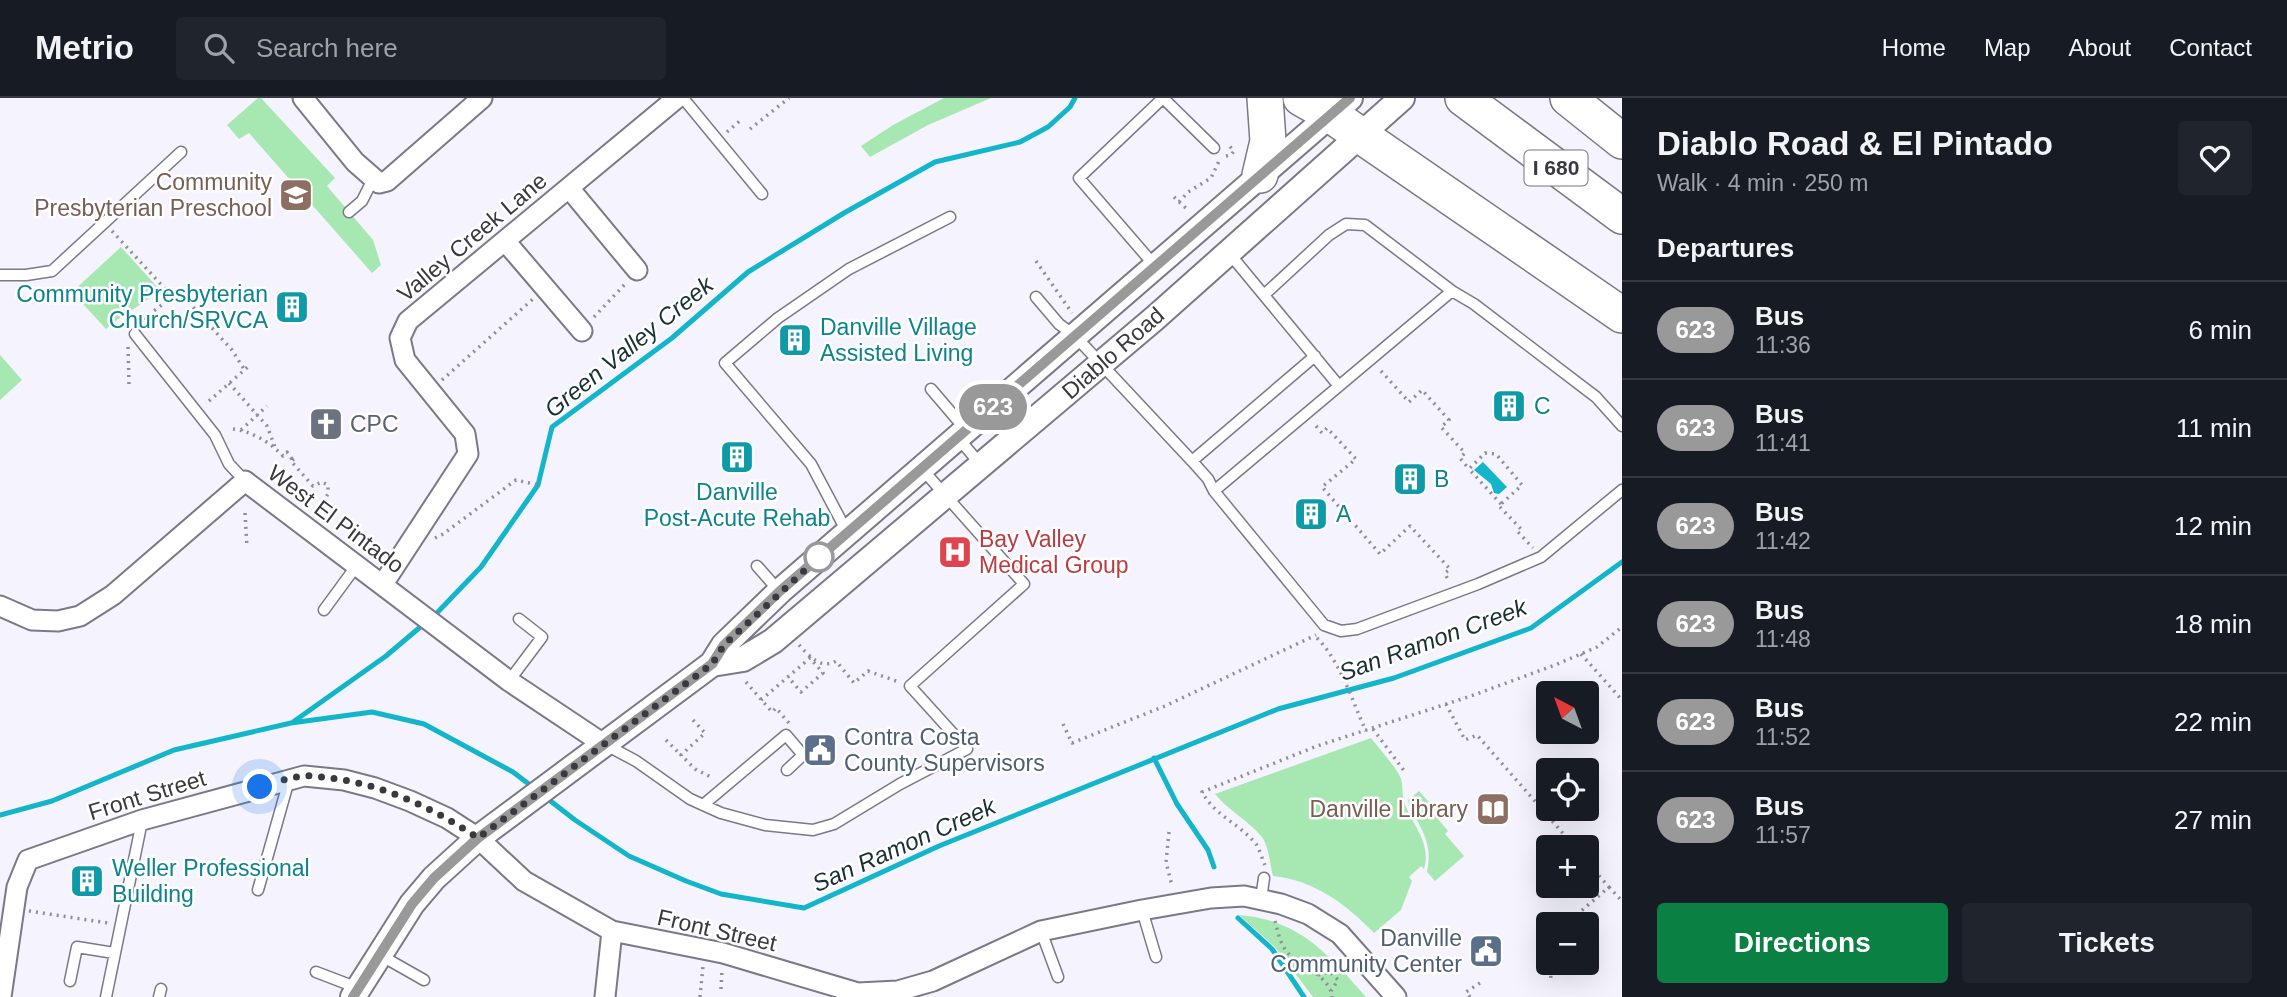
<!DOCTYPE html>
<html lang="en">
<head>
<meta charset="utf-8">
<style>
	:root { --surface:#171b24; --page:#20242c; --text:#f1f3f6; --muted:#9ea1a6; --line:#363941; --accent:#0b8043 }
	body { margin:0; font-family:Helvetica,sans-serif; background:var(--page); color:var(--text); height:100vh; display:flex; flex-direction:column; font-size:26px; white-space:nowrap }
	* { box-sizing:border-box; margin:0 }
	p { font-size:23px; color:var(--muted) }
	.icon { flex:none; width:38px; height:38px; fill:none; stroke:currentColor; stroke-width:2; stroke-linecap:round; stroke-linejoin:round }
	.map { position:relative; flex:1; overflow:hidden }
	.panel { display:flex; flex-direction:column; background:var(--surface); width:665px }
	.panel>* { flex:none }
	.badge { padding:0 14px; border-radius:23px; font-size:24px; line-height:46px }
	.needle { width:46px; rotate:319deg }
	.controls { position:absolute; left:1536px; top:583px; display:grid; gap:14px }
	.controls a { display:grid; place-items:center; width:63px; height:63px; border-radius:7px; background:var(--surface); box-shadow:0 7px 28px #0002; font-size:35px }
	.you { position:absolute; width:35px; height:35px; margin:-18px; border:5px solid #fff; border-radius:50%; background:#1a73e8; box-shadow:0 0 0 10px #1a73e833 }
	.map>.badge { position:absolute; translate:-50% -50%; box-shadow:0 0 0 4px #fff }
	h2 { padding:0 35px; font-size:26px; line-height:63px }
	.round { display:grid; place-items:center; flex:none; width:74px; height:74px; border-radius:7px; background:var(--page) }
	.headline { display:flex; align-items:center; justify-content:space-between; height:119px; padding:0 35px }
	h1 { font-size:33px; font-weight:600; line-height:52px }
	.cta { display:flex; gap:14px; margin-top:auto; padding:14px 35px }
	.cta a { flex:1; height:80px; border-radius:7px; background:var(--accent); color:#fff; font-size:28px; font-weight:600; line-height:80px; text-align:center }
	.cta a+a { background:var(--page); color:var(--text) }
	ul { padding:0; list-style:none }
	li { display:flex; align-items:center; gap:21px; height:98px; padding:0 35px; border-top:2px solid var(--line) }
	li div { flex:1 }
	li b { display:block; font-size:26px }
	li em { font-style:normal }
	li .badge { min-width:77px; font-weight:700; text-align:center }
	header { display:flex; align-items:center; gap:42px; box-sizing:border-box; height:98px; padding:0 35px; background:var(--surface); border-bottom:2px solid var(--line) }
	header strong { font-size:33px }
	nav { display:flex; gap:38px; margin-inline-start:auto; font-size:24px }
	.search { width:490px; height:63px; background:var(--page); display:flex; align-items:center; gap:18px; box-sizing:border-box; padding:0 24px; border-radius:7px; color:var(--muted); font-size:26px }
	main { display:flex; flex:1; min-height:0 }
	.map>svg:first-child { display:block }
	.green { fill:#a7e7b1 }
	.water { fill:#13b5ca }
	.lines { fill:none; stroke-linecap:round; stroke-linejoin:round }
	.stream { stroke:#13b5ca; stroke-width:5 }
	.service-casing { stroke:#7b7887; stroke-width:13 }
	.minor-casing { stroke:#7b7887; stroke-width:23 }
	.tertiary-casing { stroke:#7b7887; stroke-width:28 }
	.motorway-casing { stroke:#7b7887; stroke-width:38 }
	.path { stroke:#8f8d95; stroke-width:3.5; stroke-dasharray:2 5; stroke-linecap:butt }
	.service { stroke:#fff; stroke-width:10 }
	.minor { stroke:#fff; stroke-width:19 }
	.tertiary { stroke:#fff; stroke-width:24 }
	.motorway { stroke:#fff; stroke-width:35 }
	.line-casing { stroke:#fff; stroke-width:16 }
	.line { stroke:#999; stroke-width:10 }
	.walk { stroke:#3b3940; stroke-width:7; stroke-dasharray:0 12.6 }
	.stop-dot { fill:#fff; stroke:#999; stroke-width:3.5 }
	.labels { text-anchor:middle; stroke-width:5; stroke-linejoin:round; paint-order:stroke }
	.shield { fill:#fff; stroke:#767479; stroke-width:2 }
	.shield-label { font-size:21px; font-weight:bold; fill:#3b3940 }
	.education-label { font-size:23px; fill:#785e54; stroke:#fff; text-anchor:end }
	.street-label { font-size:23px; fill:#3b3940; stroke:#fff }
	.culture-label { font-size:23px; fill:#0d838f; stroke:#fff; text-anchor:start }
	.worship-label { font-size:23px; fill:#5b616d; stroke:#fff; text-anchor:start }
	.health-label { font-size:23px; fill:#be3a42; stroke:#fff; text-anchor:start }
	.service-label { font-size:23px; fill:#4e5e75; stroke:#fff; text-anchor:start }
	.water-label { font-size:24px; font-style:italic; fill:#182f33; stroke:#fff }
</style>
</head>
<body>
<header>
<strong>Metrio</strong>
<div class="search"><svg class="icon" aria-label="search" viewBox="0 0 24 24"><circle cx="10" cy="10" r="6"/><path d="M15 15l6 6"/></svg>Search here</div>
<nav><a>Home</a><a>Map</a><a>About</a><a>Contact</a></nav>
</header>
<main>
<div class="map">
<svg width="1622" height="899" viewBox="0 0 1622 899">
	<rect width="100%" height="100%" fill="#f5f3fd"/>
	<path class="green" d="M258 0H261L335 80 327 88 373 142 381 167 372 175 249 35 239 41 227 27Z
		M944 0H991L928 27 870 59 861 48 893 27Z
		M121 149 160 192C143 207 122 216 106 231L72 194Z
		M0 257 22 282 0 302Z
		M1371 640C1378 649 1399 673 1401 681 1403 687 1402 696 1404 703 1411 727 1432 743 1424 771L1421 768 1409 779 1412 783 1401 812 1374 835C1346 806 1314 782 1273 778 1270 767 1269 749 1262 739 1249 723 1229 713 1215 696Z
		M1419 693 1436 712 1433 715 1448 733 1445 736 1464 758 1435 783 1427 774C1434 741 1418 730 1408 702Z
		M1239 817C1300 822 1328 856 1366 899H1313L1275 849Z"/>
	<path class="water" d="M1483 364 1507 389 1499 396 1494 395 1491 386 1474 372Z"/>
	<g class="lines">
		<path class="stream" d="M433 519 481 469 538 387 552 329 672 240 748 174 844 115 935 64 1020 44 1048 29 1070 9 1075 0
			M293 624 386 558 425 525
			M1154 660 1177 706 1208 752 1214 769
			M544 698 575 722 629 758 686 783 721 796 804 810 939 748 1278 611 1394 580 1531 530 1622 464
			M0 717 52 703 174 652 291 625 372 614 424 626 513 674 534 690
			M1238 820 1272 851 1304 899"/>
		<g class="service-casing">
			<path id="service" d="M683 0 762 96
				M1163 0 1214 50
				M349 114 362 103 373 81
				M1229 155 1339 288
				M1155 168 1079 80 1163 0
				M0 177H26L52 173 181 54
				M1264 197 1329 137 1346 126 1365 127 1452 193 1474 206 1596 299 1622 328
				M1036 199 1059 226 1075 238 1192 363 1208 381 1214 393 1324 527 1341 533 1357 531 1478 486 1541 459 1622 392
				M135 236 215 337 229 366 245 383
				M931 291 966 332
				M959 341 981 367
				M1192 363 1315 258
				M1214 393 1452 193
				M847 434 811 366 725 265 778 220 849 171 950 119
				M757 468 779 493
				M324 512 357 467
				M509 583 542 539 519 521
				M606 647 636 663 690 701 721 715 765 727 813 732 834 726 900 686 967 651 910 588 1024 486 922 371
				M703 707 786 637 803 657 787 672
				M258 792 289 682
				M1261 801 1264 780
				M1142 812 1156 859
				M1041 833 1058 879
				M380 857 424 882
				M316 874 358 890
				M70 883 77 849 114 855
				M106 899 142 723
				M159 899 161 891"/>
		</g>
		<g class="minor-casing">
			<path id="minor" d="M303 0 355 64 379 85 387 83 482 0
				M569 90 637 172
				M505 143 582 233
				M383 486 468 356 465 336 405 262 400 240 408 223 677 0
				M0 508 32 522 58 523 80 518 113 497 245 383 509 583 605 647
				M1 899 17 789 28 762 142 722 304 678 344 682 375 690 410 703 447 720 478 740 524 783 612 833 723 855 858 895 898 893 933 883 1041 833 1142 812 1211 800 1244 798 1281 806 1308 816 1340 836 1396 899
				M605 899 612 833"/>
		</g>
		<g class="tertiary-casing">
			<path id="tertiary" d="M712 566 743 561 773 543 1155 220 1402 0
				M353 899 412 806 434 780 478 740 712 566 724 547 780 493 1350 0"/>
		</g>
		<g class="motorway-casing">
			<path id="motorway" d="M1301 0 1331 17 1622 217
				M1463 0 1622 118
				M1568 0 1622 43
				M1260 77 1268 43 1265 0"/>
		</g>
		<path class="path" d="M750 31 789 0
			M727 34 742 21
			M1226 58 1231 57 1234 53 1227 45
			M1174 99 1189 113
			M1179 104 1188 94 1211 80 1220 61
			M112 133 167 193 165 195 171 200
			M1036 163 1072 215
			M594 219 627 184
			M143 221 171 200 182 197 232 252 244 271
			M128 249 129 286
			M1381 273 1409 304 1422 292 1449 322 1441 329 1465 355 1460 360 1469 371
			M442 282 533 201
			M229 285 267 328 275 349
			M209 303 250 267
			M1316 328 1322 335 1327 330 1356 361 1322 389 1380 456 1410 428 1450 471 1445 475 1448 482
			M233 331C251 333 270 344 283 358L287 354 292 361
			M241 332 267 308
			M294 361 291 363 313 388 322 384 328 387V396L319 410
			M1501 406 1469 371 1485 355 1496 356 1522 387 1499 408 1521 431 1518 434 1533 450
			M245 415 247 449
			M435 440 443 436 516 382 538 387
			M1317 540C1342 566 1351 601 1366 633
			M799 547C809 558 821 572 836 563L854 585 868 573 899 584
			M1581 556 1622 602
			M746 584 772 614 776 610 789 625
			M761 602 810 560 823 575 801 594 788 579
			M1446 606 1465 642 1477 637 1575 749
			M693 622 705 635 681 657 695 671 711 679
			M1063 626 1072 645 1165 608 1316 537
			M1373 631 1405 674
			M666 642 681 657
			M1169 734 1166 764 1172 788
			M1265 767C1262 761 1260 752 1256 746 1239 725 1216 719 1202 694L1317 648 1471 598 1555 567 1597 549 1622 529
			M1609 789 1622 803
			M29 813 108 825
			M1275 823C1278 834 1280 846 1288 855 1301 870 1330 877 1332 899
			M1566 826 1609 789 1587 764
			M1549 864 1551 880
			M1318 877 1330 874 1338 882 1331 893
			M721 891 722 872
			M700 899 703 868
			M1470 899 1466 894 1480 885"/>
		<use href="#service" class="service"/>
		<use href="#minor" class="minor"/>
		<use href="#tertiary" class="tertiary"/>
		<use href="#motorway" class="motorway"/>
	</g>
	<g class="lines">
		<g class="line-casing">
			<path id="line" d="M353 899 412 806 434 780 478 740 712 566 724 547 780 493 1350 0"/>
		</g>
		<use href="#line" class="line"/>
		<path class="walk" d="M260 689C273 685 288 680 302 678 310 677 320 679 329 680 383 686 433 710 478 740L712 566 724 547 819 459"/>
	</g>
	<defs>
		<g id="school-square" transform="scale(1.75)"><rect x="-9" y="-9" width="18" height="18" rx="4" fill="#8d6e63" stroke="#fff"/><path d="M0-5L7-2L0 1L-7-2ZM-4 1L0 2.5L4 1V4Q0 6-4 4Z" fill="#fff"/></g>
		<g id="building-square" transform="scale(1.75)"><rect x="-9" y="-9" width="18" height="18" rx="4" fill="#0f9aa8" stroke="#fff"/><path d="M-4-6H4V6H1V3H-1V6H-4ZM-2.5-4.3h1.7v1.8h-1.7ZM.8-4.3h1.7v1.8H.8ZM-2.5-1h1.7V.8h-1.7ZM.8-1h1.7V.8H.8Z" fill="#fff"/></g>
		<g id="church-square" transform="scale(1.75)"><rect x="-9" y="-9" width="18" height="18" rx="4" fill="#6b7280" stroke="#fff"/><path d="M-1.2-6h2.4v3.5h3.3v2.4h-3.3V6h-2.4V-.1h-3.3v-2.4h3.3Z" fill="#fff"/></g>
		<g id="hospital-square" transform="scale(1.75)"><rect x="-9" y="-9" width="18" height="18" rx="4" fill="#e0444e" stroke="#fff"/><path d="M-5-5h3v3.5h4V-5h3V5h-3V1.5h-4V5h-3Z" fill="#fff"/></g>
		<g id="civic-square" transform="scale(1.75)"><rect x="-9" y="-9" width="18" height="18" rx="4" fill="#5c6f8a" stroke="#fff"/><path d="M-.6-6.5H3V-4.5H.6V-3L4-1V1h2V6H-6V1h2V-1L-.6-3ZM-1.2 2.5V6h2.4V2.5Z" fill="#fff"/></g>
		<g id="library-square" transform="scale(1.75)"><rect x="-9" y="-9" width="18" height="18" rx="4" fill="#8d6e63" stroke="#fff"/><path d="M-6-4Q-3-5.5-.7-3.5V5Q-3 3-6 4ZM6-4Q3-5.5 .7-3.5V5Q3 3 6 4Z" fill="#fff"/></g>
	</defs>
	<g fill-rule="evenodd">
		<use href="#school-square" x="296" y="97"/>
		<use href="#building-square" x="292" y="209"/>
		<use href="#building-square" x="795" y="242"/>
		<use href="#building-square" x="1509" y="308"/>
		<use href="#church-square" x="326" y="326"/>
		<use href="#building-square" x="737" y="359"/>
		<use href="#building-square" x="1410" y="381"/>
		<use href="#building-square" x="1311" y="416"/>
		<use href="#hospital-square" x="955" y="454"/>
		<use href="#civic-square" x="820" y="652"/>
		<use href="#library-square" x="1493" y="711"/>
		<use href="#building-square" x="87" y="783"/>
		<use href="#civic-square" x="1486" y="853"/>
	</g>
	<circle class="stop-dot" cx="819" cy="459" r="14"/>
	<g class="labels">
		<rect class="shield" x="1524.5" y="52.5" width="63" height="35" rx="5"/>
		<g class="shield-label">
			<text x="1556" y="77">I 680</text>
		</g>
		<g class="education-label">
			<text x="272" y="92">Community<tspan x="272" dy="26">Presbyterian Preschool</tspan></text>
			<text x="1468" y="719">Danville Library</text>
		</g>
		<g class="street-label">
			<text transform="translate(472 139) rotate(-40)" y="8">Valley Creek Lane</text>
			<text transform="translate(1113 255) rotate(-41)" y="8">Diablo Road</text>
			<text transform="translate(336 421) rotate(37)" y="8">West El Pintado</text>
			<text transform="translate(147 697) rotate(-17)" y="8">Front Street</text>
			<text transform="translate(717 832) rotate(13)" y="8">Front Street</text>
		</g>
		<g class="culture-label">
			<text x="268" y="204" text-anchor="end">Community Presbyterian<tspan x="268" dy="26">Church/SRVCA</tspan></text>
			<text x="820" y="237">Danville Village<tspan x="820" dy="26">Assisted Living</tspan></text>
			<text x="1534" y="316">C</text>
			<text x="1434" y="389">B</text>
			<text x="737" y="402" text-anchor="middle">Danville<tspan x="737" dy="26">Post-Acute Rehab</tspan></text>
			<text x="1336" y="424">A</text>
			<text x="112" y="778">Weller Professional<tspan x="112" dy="26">Building</tspan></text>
		</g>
		<g class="worship-label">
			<text x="350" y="334">CPC</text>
		</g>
		<g class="health-label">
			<text x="979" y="449">Bay Valley<tspan x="979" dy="26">Medical Group</tspan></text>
		</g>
		<g class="service-label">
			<text x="844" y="647">Contra Costa<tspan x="844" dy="26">County Supervisors</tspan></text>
			<text x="1462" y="848" text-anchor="end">Danville<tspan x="1462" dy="26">Community Center</tspan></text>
		</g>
		<g class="water-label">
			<text transform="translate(629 249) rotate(-39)" y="8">Green Valley Creek</text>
			<text transform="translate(1433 542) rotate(-20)" y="8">San Ramon Creek</text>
			<text transform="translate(904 747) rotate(-24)" y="8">San Ramon Creek</text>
		</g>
	</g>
</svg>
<div class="controls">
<a><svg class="needle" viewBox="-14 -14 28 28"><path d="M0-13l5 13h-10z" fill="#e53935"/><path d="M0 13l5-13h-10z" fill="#9ea1a6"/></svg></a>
<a><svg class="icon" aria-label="locate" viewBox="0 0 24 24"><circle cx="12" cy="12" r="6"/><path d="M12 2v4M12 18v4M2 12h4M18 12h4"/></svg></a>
<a>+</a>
<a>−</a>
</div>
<div class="you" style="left:260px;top:689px"></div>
<b class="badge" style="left:993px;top:309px;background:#999;color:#fff">623</b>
</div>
<section class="panel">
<div class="headline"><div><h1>Diablo Road &amp; El Pintado</h1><p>Walk · 4 min · 250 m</p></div><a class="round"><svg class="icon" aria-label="heart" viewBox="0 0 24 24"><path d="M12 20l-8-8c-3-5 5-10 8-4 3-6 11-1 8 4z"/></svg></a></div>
<h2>Departures</h2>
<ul>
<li><span class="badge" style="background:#999;color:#fff">623</span><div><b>Bus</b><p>11:36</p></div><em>6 min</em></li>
<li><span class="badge" style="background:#999;color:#fff">623</span><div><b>Bus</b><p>11:41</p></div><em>11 min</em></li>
<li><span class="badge" style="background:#999;color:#fff">623</span><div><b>Bus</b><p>11:42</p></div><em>12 min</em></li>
<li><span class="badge" style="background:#999;color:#fff">623</span><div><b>Bus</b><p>11:48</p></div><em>18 min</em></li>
<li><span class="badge" style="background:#999;color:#fff">623</span><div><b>Bus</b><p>11:52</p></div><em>22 min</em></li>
<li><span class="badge" style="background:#999;color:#fff">623</span><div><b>Bus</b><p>11:57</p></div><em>27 min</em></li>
</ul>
<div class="cta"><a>Directions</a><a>Tickets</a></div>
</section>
</main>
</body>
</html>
